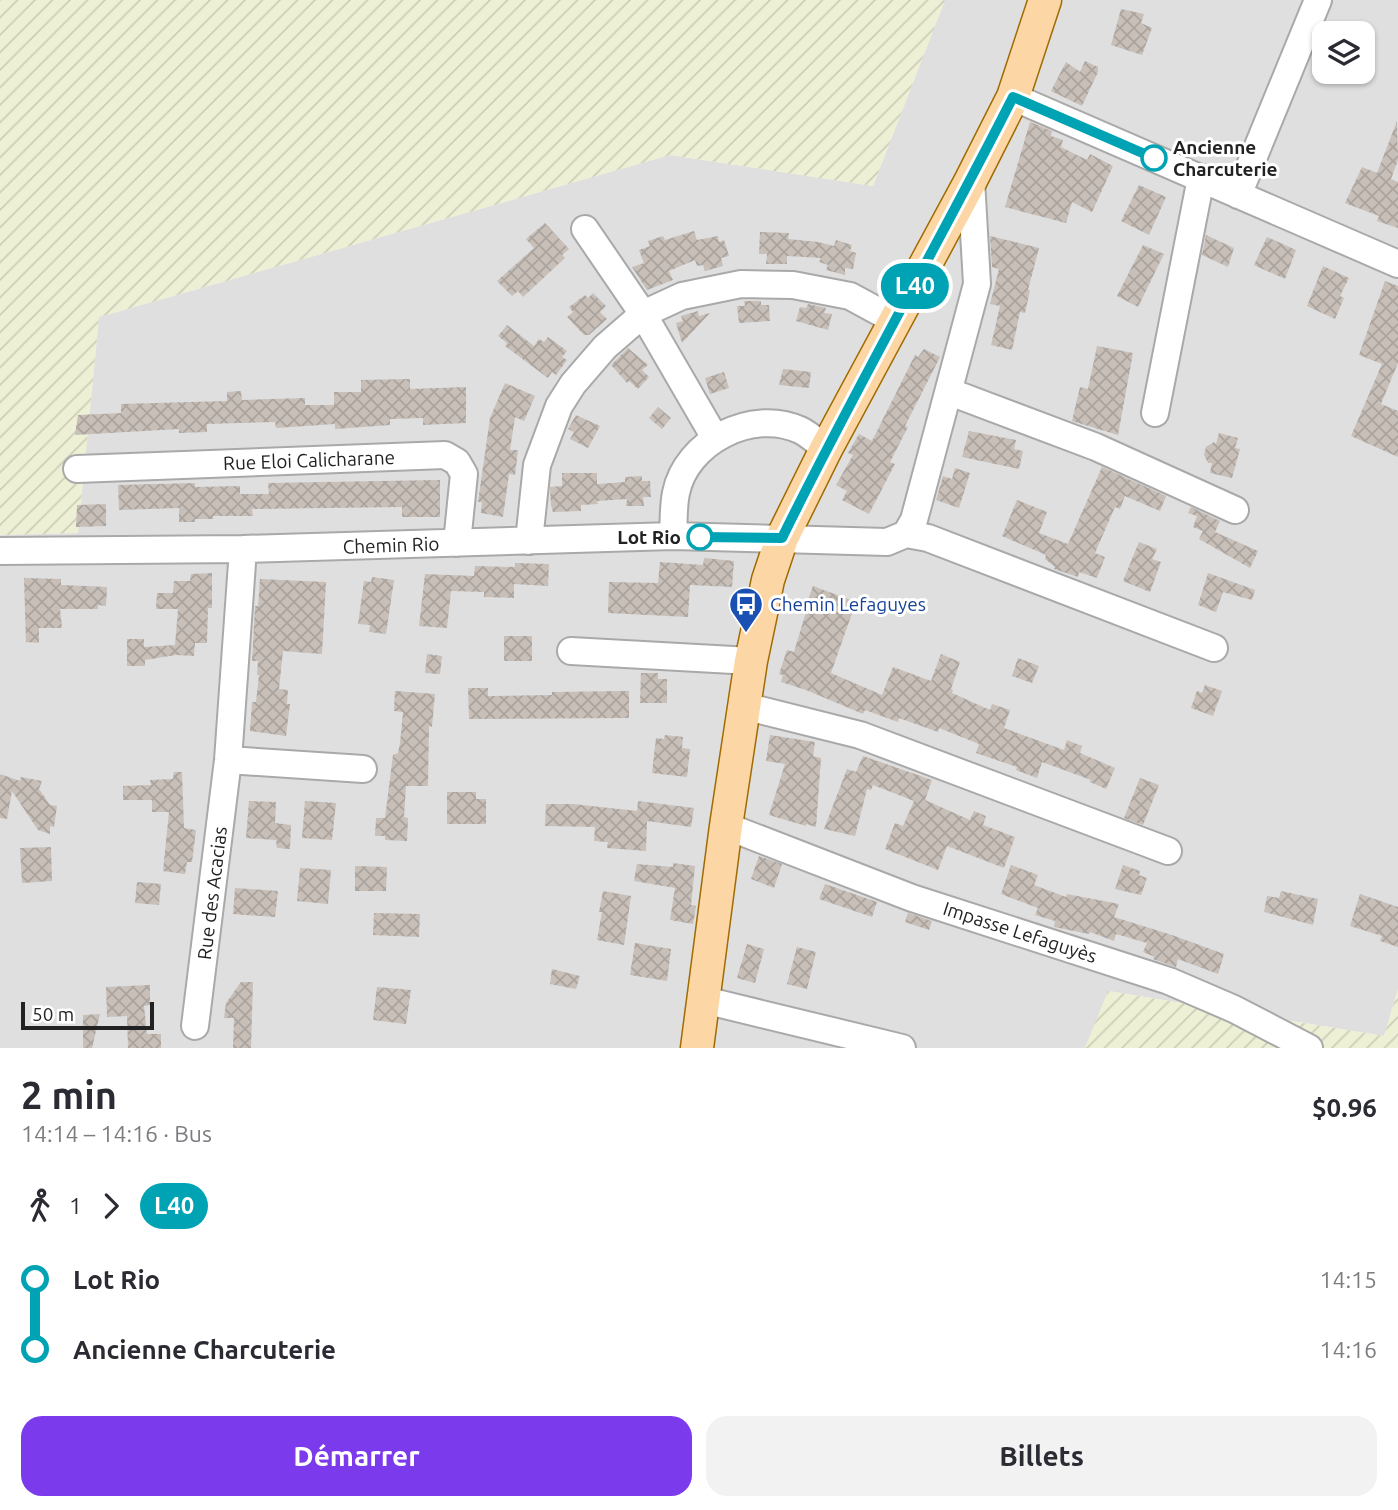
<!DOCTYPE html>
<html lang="fr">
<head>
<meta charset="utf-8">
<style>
	:root { --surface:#fff; --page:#f2f2f3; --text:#2b2b33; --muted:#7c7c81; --accent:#7c3aed }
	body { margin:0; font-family:Ubuntu,sans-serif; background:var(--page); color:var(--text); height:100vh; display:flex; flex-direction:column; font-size:26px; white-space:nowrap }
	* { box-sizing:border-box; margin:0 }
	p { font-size:23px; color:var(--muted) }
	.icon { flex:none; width:38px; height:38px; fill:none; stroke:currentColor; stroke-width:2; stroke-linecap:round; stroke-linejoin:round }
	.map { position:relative; height:1048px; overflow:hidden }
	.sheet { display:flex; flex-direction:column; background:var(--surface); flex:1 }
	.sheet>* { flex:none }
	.badge { padding:0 14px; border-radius:23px; font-size:24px; line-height:46px }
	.controls { position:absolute; left:1312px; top:21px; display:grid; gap:14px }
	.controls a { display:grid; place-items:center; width:63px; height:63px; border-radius:14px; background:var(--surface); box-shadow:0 2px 5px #0004; font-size:35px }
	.scale { position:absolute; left:21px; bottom:18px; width:133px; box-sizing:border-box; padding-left:7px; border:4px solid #222; border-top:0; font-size:19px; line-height:24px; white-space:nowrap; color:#222; -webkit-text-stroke:5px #fff; paint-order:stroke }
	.map>.badge { position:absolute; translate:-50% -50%; box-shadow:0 0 0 4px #fff }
	.legs { display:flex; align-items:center; gap:10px; height:77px; padding:0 21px; font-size:23px }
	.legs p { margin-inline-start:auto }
	.head { display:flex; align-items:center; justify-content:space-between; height:119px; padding:0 21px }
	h1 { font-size:38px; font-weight:600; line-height:52px }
	.action { display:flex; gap:14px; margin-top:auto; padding:14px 21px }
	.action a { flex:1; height:80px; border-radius:21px; background:var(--accent); color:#fff; font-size:28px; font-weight:600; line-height:80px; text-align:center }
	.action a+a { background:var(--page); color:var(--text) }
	ul { padding:0 21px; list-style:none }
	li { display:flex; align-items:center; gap:24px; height:70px; font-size:26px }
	li i { display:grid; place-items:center; width:10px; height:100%; margin:0 9px; background:currentColor }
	li i::after { content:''; width:18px; height:18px; margin:-9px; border:5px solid; border-radius:50%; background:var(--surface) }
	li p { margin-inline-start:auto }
	li:first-child i { background:linear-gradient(#0000 50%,currentColor 0) }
	li:last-child i { background:linear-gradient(currentColor 50%,#0000 0) }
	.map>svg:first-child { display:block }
	.residential { fill:#e0dfdf; fill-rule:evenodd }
	.farmland { fill:url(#farmland-furrows) }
	.building { fill:url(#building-cross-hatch) }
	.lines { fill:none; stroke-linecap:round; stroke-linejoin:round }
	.minor-casing { stroke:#a9a9a9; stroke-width:30 }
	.major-casing { stroke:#a06b00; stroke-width:35 }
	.minor { stroke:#fff; stroke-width:26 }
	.major { stroke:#fcd6a4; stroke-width:32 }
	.line-1-casing { stroke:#fff; stroke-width:16 }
	.line-1 { stroke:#00a3b4; stroke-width:10 }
	.stop-1-dot { fill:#fff; stroke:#00a3b4; stroke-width:3.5 }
	.labels { text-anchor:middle; stroke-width:6; stroke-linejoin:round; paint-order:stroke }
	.stop-label { font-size:19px; font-weight:bold; fill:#222; stroke:#fff; text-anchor:start }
	.street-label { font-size:19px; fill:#222; stroke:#fff }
	.transit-label { font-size:19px; fill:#164399; stroke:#fff; text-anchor:start }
</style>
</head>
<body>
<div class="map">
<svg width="1398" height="1048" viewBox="0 0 1398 1048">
	<defs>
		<pattern id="farmland-furrows" width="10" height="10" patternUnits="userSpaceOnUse" patternTransform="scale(1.75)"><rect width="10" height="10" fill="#eef0d5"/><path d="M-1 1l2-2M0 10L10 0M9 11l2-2" fill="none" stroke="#ccceb7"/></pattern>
		<pattern id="building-cross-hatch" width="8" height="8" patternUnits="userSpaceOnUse" patternTransform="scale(1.75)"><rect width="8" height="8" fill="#c7bfb8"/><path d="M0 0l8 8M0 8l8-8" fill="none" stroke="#aba49e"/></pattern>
	</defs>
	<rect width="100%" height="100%" fill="#f2efe9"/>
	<path class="residential" d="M945 0H1398V989L1384 1036 1109 991 1085 1048H0V535L78 533 99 317 670 155 873 186ZM1325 33H1363V72H1325Z"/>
	<path class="farmland" d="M0 0H945L873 186 670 155 99 317 78 533 0 535Z
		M1398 989V1048H1085L1108 991 1384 1036Z"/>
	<path class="building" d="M1121 9 1144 14 1141 23 1152 28 1142 55 1111 45Z
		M1085 61 1098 67V72L1082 106 1051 91 1066 62 1080 72Z
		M1397 121 1398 160 1391 179 1398 182V228L1377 221 1379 216 1345 203 1362 167 1377 173Z
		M1030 122 1052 131 1051 136 1063 140 1061 147 1087 160 1090 154 1113 166 1092 212 1072 202 1066 223 1005 207Z
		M1139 185 1166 197 1149 235 1121 221Z
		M545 223 569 249 562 255 565 258 523 297 518 291 512 296 497 281 534 248 526 239Z
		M694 231 697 240 718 236 719 242 724 240 729 256 721 258 723 266 705 271 703 265 697 266 695 260 669 271 673 280 647 290 632 267 644 263 639 250 650 246 648 241 663 236 665 240Z
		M760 232 789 233 788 239 818 242 834 246 836 240 852 245 850 251 856 253 853 269 845 268V275L826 270 828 265 819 262 821 258 787 256V264H766L767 254H759Z
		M1206 235 1234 248 1228 267 1202 255Z
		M990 236 1039 248 1028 290H1030L1025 313 1020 312 1012 350 991 345 1000 306 990 304 999 269 992 267Z
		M1267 237 1296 250 1285 279 1254 265Z
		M1143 245 1164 254 1138 307 1117 296Z
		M1323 266 1349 278 1340 296 1344 298 1335 319 1307 306Z
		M1385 281 1398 286V363L1381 404 1398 411V457L1351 436 1382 364 1359 355Z
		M593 293 606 306 600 312 607 319 589 335H584L567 317 573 312 569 307 585 295 588 298Z
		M744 301H761V305H769L770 321 739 323 737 306H745Z
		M808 304 826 308 824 313 832 314 828 330 796 321 800 307 806 308Z
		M698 311 699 316 710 313 682 343 676 323 683 321 681 316Z
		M507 325 534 346 539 339 544 342 548 337 567 351 562 357 567 360 556 375 552 372 548 378 505 346 507 343 498 336Z
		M1097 346 1133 353 1118 435 1072 421 1080 387 1088 389Z
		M628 348 648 365 642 370 649 377 638 389 629 381 627 383 611 365Z
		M924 349 940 357 905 426 908 427 890 462 895 464 869 514 842 500 847 491 836 485 853 455 848 453 859 434 872 441 915 355 918 357Z
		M783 369 811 372 809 388 779 385Z
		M724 372 729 388 710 394 705 378Z
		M410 379V389L466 387V423L423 425V418L390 419V425L335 429V424L276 428 275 422 207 424V432L179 433V429L75 435 78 415 121 413V404L227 401V392L241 391 242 400 305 398V405H334V392H361V380Z
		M505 383 535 396 524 421 515 417 510 450H518L515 475 509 474 503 517 481 513 482 502H478L490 418Z
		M658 407 671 418 662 429 649 418Z
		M576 415 600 426 588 448 570 439 574 432 568 429Z
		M969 431 1016 440 1014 449 1023 451 1019 469 962 457Z
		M1219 433 1238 438 1235 448 1240 449 1232 478 1210 473 1212 463H1208L1204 455 1206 447 1214 442 1216 444Z
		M1102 467 1166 496 1160 511 1125 496 1120 509 1115 507 1095 553 1105 557 1097 578 1079 572 1078 577 1054 569 1055 567 1045 559 1046 555 1002 536 1017 500 1047 512 1039 533 1068 544Z
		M955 468 970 473 959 508 936 500 943 476 952 479Z
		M562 473H597V484L625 482V477L642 476V481H650L651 497H643L644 506H626L627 499 597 501 598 504 581 505V511L553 512 551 505 550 487 562 486Z
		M440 480V517H402V507L252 509 253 516H213V519H195V522H179V508L119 510 118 485 195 483V487L240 486V494H269L268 483Z
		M106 504V526L76 527 77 505Z
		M1191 507 1220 521 1215 532 1258 551 1250 568 1199 539 1203 531 1193 527 1197 516 1188 513Z
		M1139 542 1157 549 1152 559 1161 562 1150 592 1123 581Z
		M704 558 734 561 732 587 690 585 688 617 608 613 609 582 658 583 660 562 703 565Z
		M515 563 549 564 548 586 514 584V598L484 597V592L451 591 447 628 419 626 425 574 474 576 475 566 515 567Z
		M212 573V608H208L207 643H195L194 656 176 655 145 660V666H127V639H144V647L175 645 178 609H156L157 593H173L174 581H190L191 574Z
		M1208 573 1255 590 1252 600 1223 592 1216 612 1198 605Z
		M372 577 394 580 386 634 369 632 370 625 358 624 364 581 371 582Z
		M24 578 61 579V585L107 587 106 606 98 605V609H60L62 628H39V643L26 642Z
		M260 579 326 582 322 654 283 651 279 689 288 690 287 704H290L286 736 250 731 252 702H256L259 675H257L258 661H252L255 606H258Z
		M813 586 856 602 831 673 882 695 893 667 931 681 941 654 960 662 951 689 953 690 952 693 990 710 992 704 1010 710 1004 728 1064 750 1067 740 1082 746 1080 753 1115 768 1106 789 1090 782 1091 780 1042 762 1037 778 1016 770 1017 767 976 753 979 744 939 728 938 732 899 718 898 722 865 710 863 714 806 690 781 682 783 675 779 674 787 650 794 652 806 612 804 611Z
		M504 636H532V661H504Z
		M427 654 442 656 440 674 425 673Z
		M1018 658 1039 666 1032 683 1012 676Z
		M641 673H658V679H667V703H640Z
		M1205 685 1222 691 1213 716 1191 708 1197 691 1202 693Z
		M468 688H488V696L552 695V692L629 691V718L469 719Z
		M395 691 435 694 432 727 429 726 428 786H406L404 817 408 818 407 841 385 840V836H375L376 818H385L393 755 398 753 400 743 403 712 394 711Z
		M665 735 683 737 682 748 690 749 687 777 652 773 656 738 664 739Z
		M770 735 815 742 813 756 821 758 816 827 806 824V826L769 815 785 764 766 761Z
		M863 756 932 780 925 800 970 820 974 811 986 816 983 825 1015 837 1004 868 947 846 938 870 885 849 895 823 903 826 914 801 873 785 871 790 867 789 855 836 824 829 847 769 856 772Z
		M174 772H182L184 828 196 830 192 862H187L185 874 163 871 169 812H152V800H123V786L151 785 150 780 173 779Z
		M0 774 20 781 21 777 42 781 39 789 50 805 57 806 54 827 50 826V834L38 830 12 791 7 819 0 818Z
		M1140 778 1159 785 1143 825 1124 818Z
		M447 792H476V799H486V824H447Z
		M249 801 276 802 275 823 291 825 290 849 277 848 276 840 246 838Z
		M305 801 336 803 332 840 302 838Z
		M638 801 694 808 691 827 647 821 646 851 607 848 608 842 594 841 595 827 545 826 546 804H573L637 811Z
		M51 847 52 881 22 883 20 848Z
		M759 856 782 864 774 888 751 879Z
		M673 863 695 866 691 905 696 906 693 924 670 920 675 888 634 881 637 864 673 867Z
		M1011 865 1038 875 1034 885 1066 897 1067 894 1119 904 1114 917 1172 935 1224 954 1218 974 1178 959 1176 967 1153 959 1155 957 1143 952 1147 943 1116 934 1114 941 1090 932 1089 934 1054 927 1055 921 1035 915 1038 908 1001 894Z
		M1123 865 1140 871 1139 875 1147 878 1141 895 1115 889Z
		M355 866 387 867 386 891H355Z
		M300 868 331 870 328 904 297 901Z
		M137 882 161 884 159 905 135 903Z
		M825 884 877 902 872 917 819 899Z
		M235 888 278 891 275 917 233 914Z
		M603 891 631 896 624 945 597 940 602 912H599Z
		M1281 891 1318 899 1313 925 1264 912 1267 896 1279 898Z
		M1360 894 1398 907V947L1380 941 1382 936 1350 926Z
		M374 913 420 914 419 937 373 935Z
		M908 913 932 921 929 930 905 922Z
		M635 943 671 949 667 981 630 975Z
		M747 944 764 949 755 983 737 978Z
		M797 947 816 952 807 989 787 984Z
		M552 969 580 976 576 989 550 984Z
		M241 982H253L251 1048H233L234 1018H224L226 1003Z
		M150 985V1005L144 1006 147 1034H161V1048H128L127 1016 107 1017 106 987Z
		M377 987 411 990 406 1024 373 1020Z
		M100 1014 92 1048H83V1015Z"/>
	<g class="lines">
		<g class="minor-casing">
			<path id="minor" d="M1013 97 1398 264
				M1238 195 1318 0
				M585 229 643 314 715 438
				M950 392 1096 447 1235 510
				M1155 413 1201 178
				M77 469 445 455 457 462 464 474 457 543
				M906 534 928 538 1214 648
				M673 536C674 522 673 507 676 493 686 442 752 408 800 430 809 434 818 443 826 449
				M529 541 537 465 559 406 573 384 605 347 643 314 682 296 741 284 793 285 850 296 896 321
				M0 551 243 549 673 536 887 542 906 534 914 520 977 284 971 180
				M571 651 751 661
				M744 706 860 735 1168 851
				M228 760 363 769
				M726 826 912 898 1169 981 1234 1009 1309 1048
				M704 1000 902 1048
				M195 1026 228 760 243 549"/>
		</g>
		<g class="major-casing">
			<path id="major" d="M697 1048 726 826 751 661 768 580 782 538 826 449 971 180 1013 97 1045 0"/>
		</g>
		<use href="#minor" class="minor"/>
		<use href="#major" class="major"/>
	</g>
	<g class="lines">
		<g class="line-1-casing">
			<path id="line-1" d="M700 537 782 538C855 389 938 245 1013 97L1154 158"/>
		</g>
		<use href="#line-1" class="line-1"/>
	</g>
	<defs>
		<g id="bus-pin" transform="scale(1.75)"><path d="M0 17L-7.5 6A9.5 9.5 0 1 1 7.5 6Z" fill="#1a4fb4" stroke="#fff"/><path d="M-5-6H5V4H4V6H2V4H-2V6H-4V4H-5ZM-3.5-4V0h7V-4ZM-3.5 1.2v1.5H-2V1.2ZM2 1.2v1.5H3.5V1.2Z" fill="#fff"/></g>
	</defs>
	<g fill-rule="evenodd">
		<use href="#bus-pin" x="746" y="604"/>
	</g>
	<g class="stop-1-dot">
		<circle cx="1154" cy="158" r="12"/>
		<circle cx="700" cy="537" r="12"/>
	</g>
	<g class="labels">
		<g class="stop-label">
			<text x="1173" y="154">Ancienne<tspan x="1173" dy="22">Charcuterie</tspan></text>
			<text x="681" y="544" text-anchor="end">Lot Rio</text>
		</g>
		<g class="street-label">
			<text transform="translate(309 460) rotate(-2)" y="7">Rue Eloi Calicharane</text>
			<text transform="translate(391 545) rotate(-2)" y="7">Chemin Rio</text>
			<text transform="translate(212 893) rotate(-83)" y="7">Rue des Acacias</text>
			<text transform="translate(1020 932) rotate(18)" y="7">Impasse Lefaguyès</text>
		</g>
		<g class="transit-label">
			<text x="770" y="611">Chemin Lefaguyes</text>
		</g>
	</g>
</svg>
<div class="controls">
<a><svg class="icon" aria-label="layers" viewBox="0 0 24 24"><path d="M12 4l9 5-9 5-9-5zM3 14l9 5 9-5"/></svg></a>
</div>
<div class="scale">50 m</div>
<b class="badge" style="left:915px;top:286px;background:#00a3b4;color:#fff">L40</b>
</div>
<section class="sheet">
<div class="head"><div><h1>2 min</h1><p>14:14 – 14:16 · Bus</p></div><b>$0.96</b></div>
<div class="legs"><svg class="icon" aria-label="walk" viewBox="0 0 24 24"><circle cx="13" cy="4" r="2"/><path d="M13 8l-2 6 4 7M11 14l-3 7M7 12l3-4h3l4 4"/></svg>1<svg class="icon" aria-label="forward" viewBox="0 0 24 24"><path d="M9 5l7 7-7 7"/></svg><b class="badge" style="background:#00a3b4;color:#fff">L40</b></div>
<ul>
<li><i style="color:#00a3b4"></i><b>Lot Rio</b><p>14:15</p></li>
<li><i style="color:#00a3b4"></i><b>Ancienne Charcuterie</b><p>14:16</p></li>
</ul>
<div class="action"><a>Démarrer</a><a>Billets</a></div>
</section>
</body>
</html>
